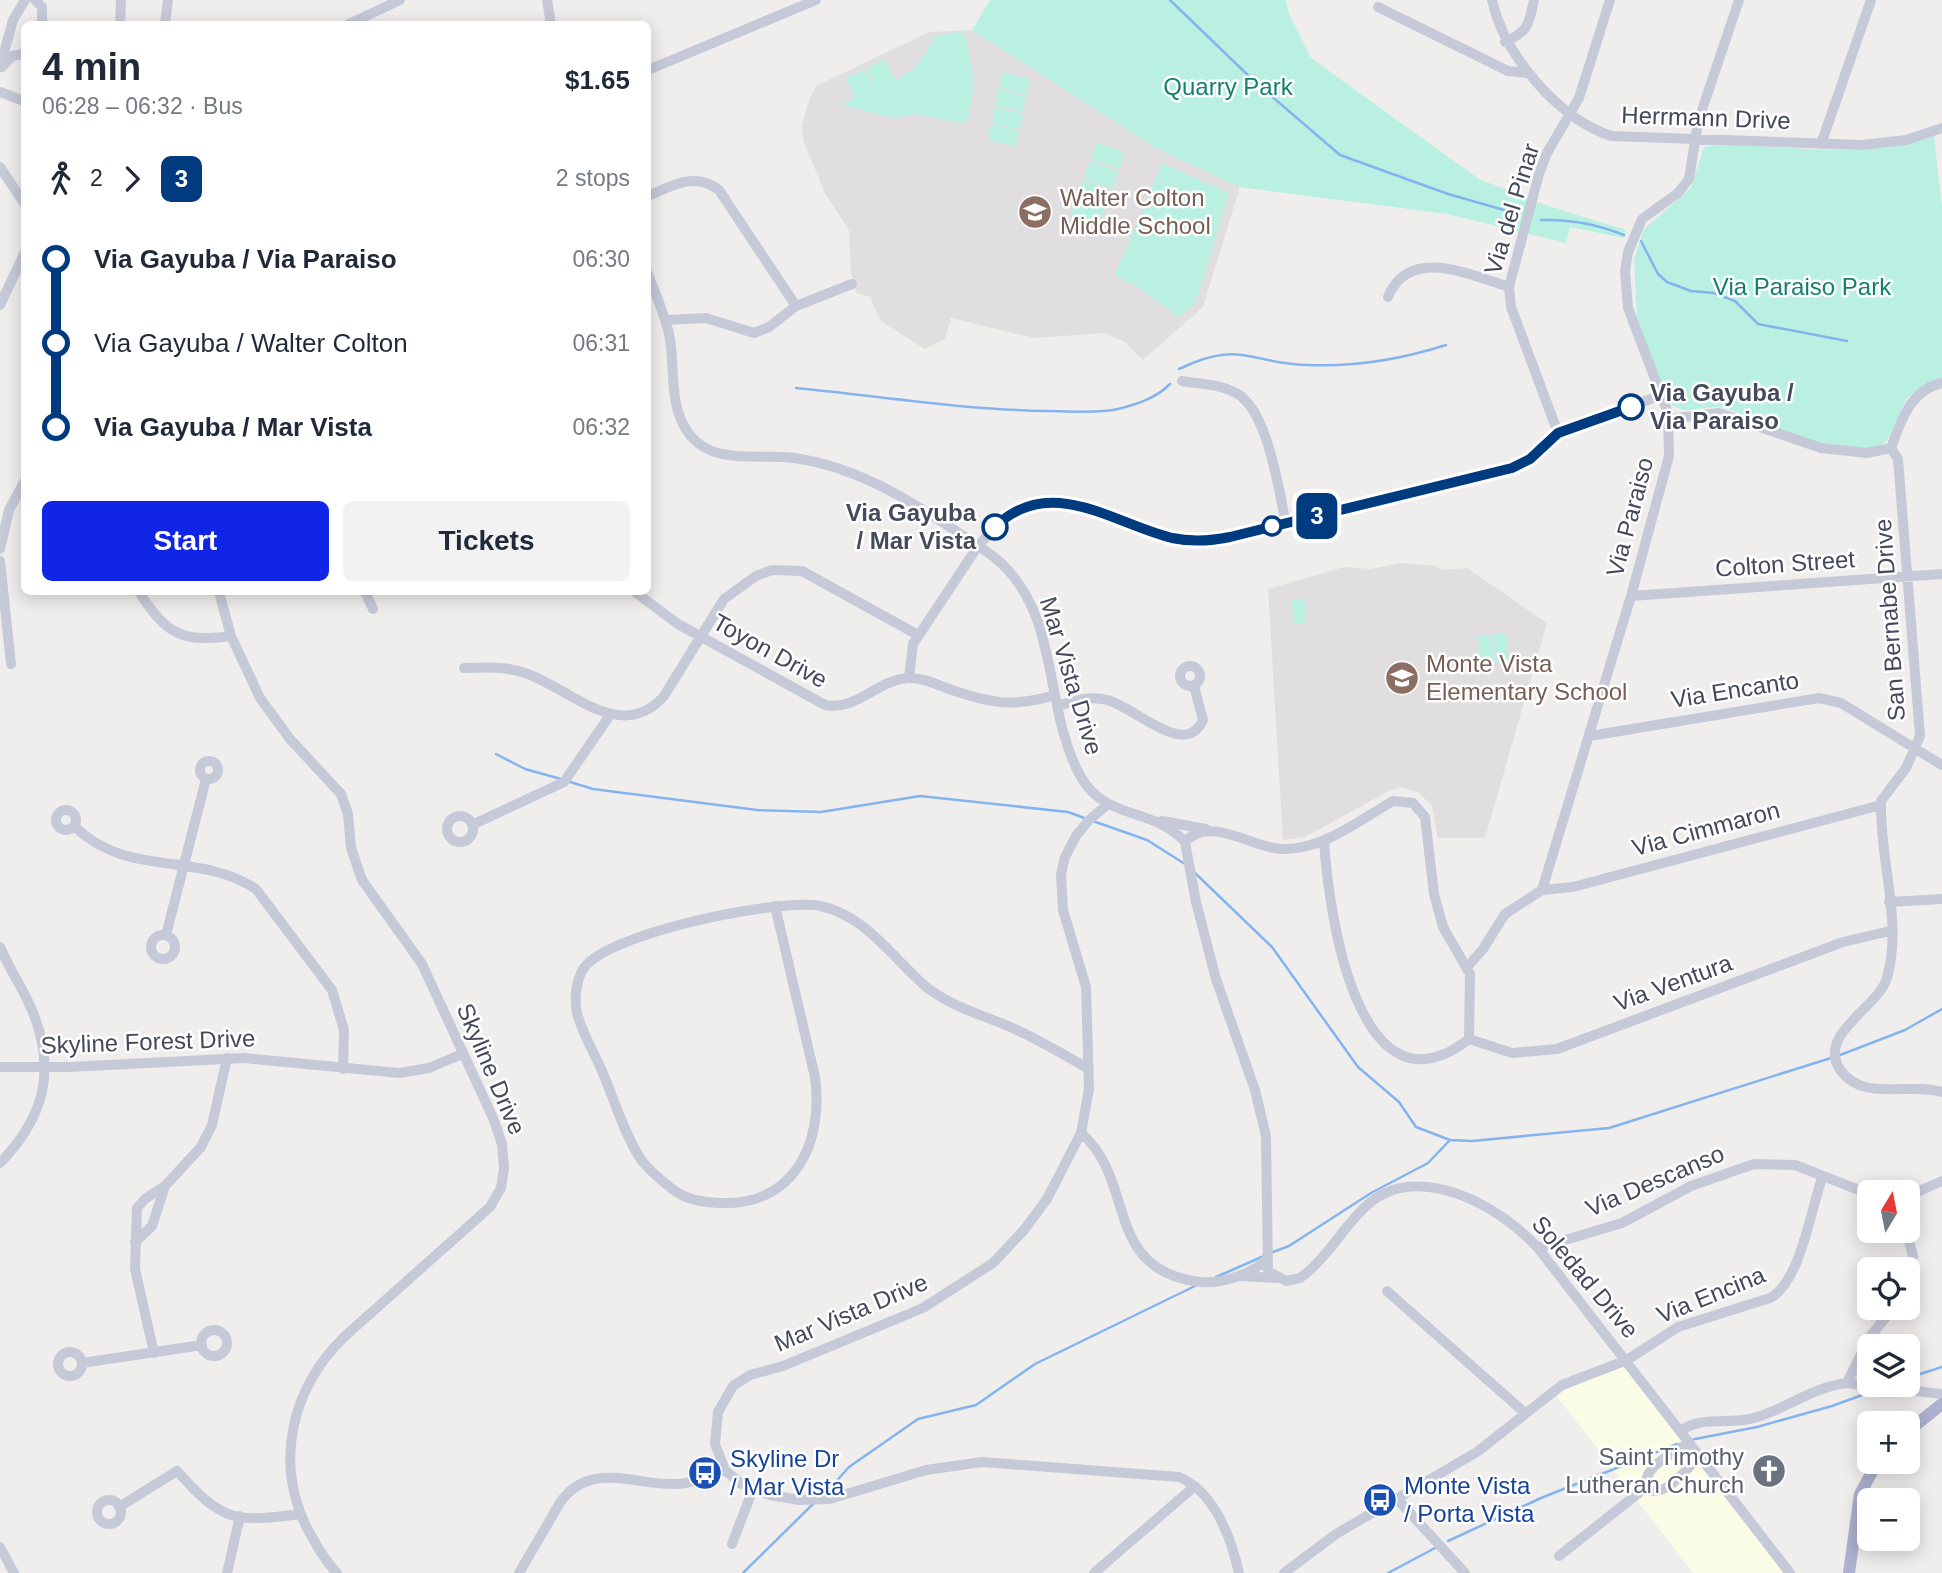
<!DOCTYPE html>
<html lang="en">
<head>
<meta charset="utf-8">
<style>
	:root { --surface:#fff; --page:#f2f2f3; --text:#1f2937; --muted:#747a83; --accent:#1125e6 }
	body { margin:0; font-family:Arial,sans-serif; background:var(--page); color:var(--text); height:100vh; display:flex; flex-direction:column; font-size:26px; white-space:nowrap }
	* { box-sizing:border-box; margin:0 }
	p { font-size:23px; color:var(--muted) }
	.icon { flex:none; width:38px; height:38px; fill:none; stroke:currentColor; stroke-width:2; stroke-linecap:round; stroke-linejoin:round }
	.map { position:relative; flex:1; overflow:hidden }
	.drawer { position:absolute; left:21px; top:21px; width:630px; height:574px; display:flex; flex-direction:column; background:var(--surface); border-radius:10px; box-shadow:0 4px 18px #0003 }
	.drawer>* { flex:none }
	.badge { padding:0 14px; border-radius:10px; font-size:24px; line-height:46px }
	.needle { width:46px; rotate:10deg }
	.tools { position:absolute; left:1857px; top:1180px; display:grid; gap:14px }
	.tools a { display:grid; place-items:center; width:63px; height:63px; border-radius:10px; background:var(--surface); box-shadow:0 4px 18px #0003; font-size:35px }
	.map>.badge { position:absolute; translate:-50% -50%; box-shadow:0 0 0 4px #fff }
	.legs { display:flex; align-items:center; gap:10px; height:77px; padding:0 21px; font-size:23px }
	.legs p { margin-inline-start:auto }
	.summary { display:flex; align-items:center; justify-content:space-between; height:119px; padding:0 21px }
	h1 { font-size:38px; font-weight:800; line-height:52px }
	.action { display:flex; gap:14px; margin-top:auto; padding:14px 21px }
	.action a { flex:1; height:80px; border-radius:10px; background:var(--accent); color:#fff; font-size:28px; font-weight:800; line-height:80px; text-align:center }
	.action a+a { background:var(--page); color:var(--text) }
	ul { padding:0 21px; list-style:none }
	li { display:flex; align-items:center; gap:24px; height:84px; font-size:26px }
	li i { display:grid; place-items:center; width:10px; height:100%; margin:0 9px; background:currentColor }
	li i::after { content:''; width:18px; height:18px; margin:-9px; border:5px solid; border-radius:50%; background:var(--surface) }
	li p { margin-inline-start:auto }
	li:first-child i { background:linear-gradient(#0000 50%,currentColor 0) }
	li:last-child i { background:linear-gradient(currentColor 50%,#0000 0) }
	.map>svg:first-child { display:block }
	.commercial { fill:#fbfce5 }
	.education { fill:#e1dedf }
	.green { fill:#b9f0e1 }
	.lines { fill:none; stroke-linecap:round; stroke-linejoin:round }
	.stream { stroke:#84b4f0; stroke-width:2.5 }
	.minor { stroke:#c6c9d8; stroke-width:10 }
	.major { stroke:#abb1ce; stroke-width:12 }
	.minor-bridge { stroke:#c6c9d8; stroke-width:10 }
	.line-1-casing { stroke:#fff; stroke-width:16 }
	.line-1 { stroke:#003b80; stroke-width:10 }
	.stop-1-dot { fill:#fff; stroke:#003b80; stroke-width:3.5 }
	.labels { text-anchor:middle; stroke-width:5; stroke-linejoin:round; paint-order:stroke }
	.park-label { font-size:24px; fill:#12806e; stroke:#fff }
	.street-label { font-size:24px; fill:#45495c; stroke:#fff }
	.education-label { font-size:24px; fill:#785e54; stroke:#fff; text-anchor:start }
	.stop-label { font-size:24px; font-weight:bold; fill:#45495c; stroke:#fff; text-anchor:start }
	.worship-label { font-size:24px; fill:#5b616d; stroke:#fff; text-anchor:end }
	.transit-label { font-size:24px; fill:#164399; stroke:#fff; text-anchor:start }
</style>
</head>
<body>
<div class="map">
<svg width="1942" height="1573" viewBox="0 0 1942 1573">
	<rect width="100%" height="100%" fill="#f0eeed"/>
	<path class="commercial" d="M1633 1364 1783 1573H1693L1556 1395 1602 1372Z"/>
	<path class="education" d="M972 30 1158 149 1240 187 1203 307 1143 360 1125 342 1105 333 1034 338 951 318 945 339 925 349 881 321 870 297 856 293 851 273 849 230 825 193 803 140 802 125 810 97 816 86 929 32Z
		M1402 563 1436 566 1442 570 1467 568 1547 623 1485 838H1438L1432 806 1418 792 1401 787 1389 791 1305 837 1283 840 1268 589 1344 567 1370 569Z"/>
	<path class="green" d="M990 0H1286L1289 14 1311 58 1479 179 1539 203 1626 230 1624 238 1570 227 1566 243 1447 214 1240 187 1158 149 972 30Z
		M958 32 965 33 974 80 969 118 962 123 913 114 895 118 841 105 855 98 846 78 864 70 875 89 867 68 885 59 895 80C912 75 928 52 935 36Z
		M1002 72 1030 79 1027 95 999 88Z
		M998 90 1026 96 1023 112 995 105Z
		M995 107 1023 114 1020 129 992 123Z
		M991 124 1019 131 1016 146 988 140Z
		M1934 136 1942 207V379C1894 394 1907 410 1885 443 1853 459 1805 441 1774 429 1757 422 1741 412 1723 408 1701 403 1685 420 1667 400L1637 319 1634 259 1644 229 1691 188 1704 147 1723 144C1791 146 1869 160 1934 136Z
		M1096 143 1124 152 1119 169 1091 159Z
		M1090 161 1118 172 1113 188 1084 178Z
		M1162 163 1229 193 1195 304 1179 317 1136 286 1115 275Z
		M1083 180 1112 190 1106 206 1077 196Z
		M1077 197 1105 208 1099 224 1070 214Z
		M1292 599H1305L1306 623 1293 624Z
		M1506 633 1509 661 1496 663 1493 634Z
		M1491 635 1494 663 1481 664 1478 636Z"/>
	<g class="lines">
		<path class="stream" d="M1170 0 1255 82 1340 155 1448 194 1518 214
			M1541 220C1570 219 1597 224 1624 235
			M1641 241 1658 274 1667 282 1691 291 1714 293 1735 301 1758 324 1847 341
			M1179 369C1241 339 1250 364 1309 365 1356 367 1402 359 1446 345
			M796 388C880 396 963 410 1048 411 1070 411 1096 414 1118 409 1138 404 1156 398 1170 384
			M496 754 525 769 561 779
			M567 781 593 789 757 810 821 812 920 796 1068 812 1087 819
			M1093 821 1147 840 1185 864
			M1195 873 1272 947 1358 1067 1399 1102 1416 1127 1450 1140 1472 1141 1609 1128 1834 1057
			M1840 1055 1905 1030 1942 1009
			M1270 1253 1289 1246 1371 1193 1428 1163 1450 1140
			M1216 1277 1264 1256
			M1908 1378 1942 1367
			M1690 1440 1757 1427 1832 1406 1876 1390
			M823 1496 849 1467 918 1419 976 1405 1035 1364 1197 1285
			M1448 1541 1541 1498 1677 1444
			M743 1573 815 1502
			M1388 1573 1435 1548"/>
		<path class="minor" d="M35 0 42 7V24
			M547 0 551 24
			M1492 0C1504 55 1558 118 1611 136L1862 145 1906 140 1942 128
			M1378 7 1508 71 1527 73
			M120 24 121 0
			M165 24 168 0
			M349 24 400 0
			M1505 42C1529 31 1529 24 1534 0
			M0 67 13 20 25 0
			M2 67 12 56 24 54
			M648 70 816 0
			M0 92 24 101
			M1821 144 1871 0
			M0 167 24 203
			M648 196C673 185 695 172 719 190L796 306
			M648 274C656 296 666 316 670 339 675 370 669 404 687 431 711 467 759 453 795 458 855 467 903 496 953 529 970 541 989 551 1004 566 1060 621 1044 712 1081 777 1106 821 1154 807 1185 842 1209 815 1251 847 1281 849 1321 851 1360 820 1393 801L1413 803 1425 817 1434 894 1443 927 1470 974 1469 1039
			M1388 297C1409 245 1470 275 1509 287
			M0 305 24 254
			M666 320 706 318 754 333 769 327 796 306 852 284
			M1182 381C1199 384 1220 384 1236 393 1268 410 1278 488 1286 523
			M1669 419 1719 413 1821 448 1867 453 1891 448
			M1558 433 1511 307 1509 287 1539 174 1547 153 1579 98 1610 0
			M1891 448 1898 459 1920 736 1906 768 1881 801C1879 858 1903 922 1887 978 1878 1008 1815 1035 1841 1071 1864 1102 1909 1082 1942 1092
			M1891 448C1901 421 1910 390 1942 383
			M0 549 9 510 24 482
			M0 561 11 664
			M139 592C166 633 180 643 231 636
			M219 592 231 636 260 698 290 739 341 794 348 814 351 848 362 880 422 964 493 1118 502 1144 504 1168 501 1188 490 1207 344 1337C292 1388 274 1461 307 1528 316 1544 324 1560 337 1573
			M365 592 373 609
			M635 592 678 624 825 705C857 711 876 681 907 678 921 677 936 684 949 689 990 703 1012 708 1055 695
			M1631 596 1942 574
			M1180 676a10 10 0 1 1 20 0a10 10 0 1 1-20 0Z
			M464 668C486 667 507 666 528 674 571 690 622 744 664 696L724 599 756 576 772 570 802 571 918 635
			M909 678 913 644 978 546 1000 522 1023 510 1050 504H1078L1170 537 1212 540 1512 468 1530 459 1558 433 1659 396
			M1058 706C1074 701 1090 695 1107 700 1134 706 1185 760 1203 720L1194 686
			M1590 736 1819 698 1841 703 1942 765
			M200 770a9 9 0 1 1 18 0a9 9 0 1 1-18 0Z
			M1107 805 1089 820 1076 836 1065 857 1061 874 1063 910 1086 987 1089 1089 1081 1133 1047 1199 1024 1230 993 1263 923 1308 783 1366 750 1375 733 1386 718 1412 715 1444 725 1470 740 1483 770 1495 799 1500 830 1499 926 1470 982 1462 1179 1477C1215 1492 1231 1538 1239 1573
			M56 820a10 10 0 1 1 20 0a10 10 0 1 1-20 0Z
			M447 829a13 13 0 1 1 26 0a13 13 0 1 1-26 0Z
			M1162 821 1206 829
			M472 825 564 782 610 715
			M74 826C128 879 196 850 256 889L332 990 344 1030 343 1069
			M1324 840C1328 908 1357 1126 1469 1039
			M1185 842 1196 902 1216 979 1255 1090 1266 1136 1268 1271 1286 1281 1300 1278C1327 1259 1342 1228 1366 1206 1417 1159 1500 1206 1538 1248L1790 1573
			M1542 890 1573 887 1881 805
			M1889 902 1942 899
			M775 906 815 1077C824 1142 795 1206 720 1203 701 1202 686 1200 671 1188 660 1179 648 1170 640 1158 624 1133 614 1099 602 1071 594 1052 582 1033 577 1013 574 1000 576 983 582 971 600 934 779 898 820 906 865 915 892 957 924 985 951 1008 988 1016 1019 1031 1043 1042 1066 1056 1089 1069
			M166 935 206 779
			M151 947a12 12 0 1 1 24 0a12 12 0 1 1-24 0Z
			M0 947C9 969 23 988 32 1010 57 1070 44 1118 0 1163
			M1467 967 1483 949 1505 914 1542 890 1631 596 1669 456 1668 413 1628 308 1625 271 1628 252 1642 219 1678 193 1689 179 1698 122 1739 0
			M1469 1039 1512 1053 1557 1049 1843 942 1890 931
			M70 1067 244 1058 399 1073 429 1068 462 1054
			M1081 1133C1137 1180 1102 1271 1201 1282 1221 1284 1252 1274 1266 1260
			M1908 1196 1942 1181
			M1906 1230 1913 1256 1908 1281
			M135 1242 152 1226 165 1186
			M1538 1248 1622 1223 1691 1186 1754 1164 1795 1165 1869 1194
			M1240 1276 1277 1278
			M1387 1291 1525 1413
			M201 1343a13 13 0 1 1 26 0a13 13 0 1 1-26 0Z
			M58 1364a12 12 0 1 1 24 0a12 12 0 1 1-24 0Z
			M154 1353 135 1269 137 1208 145 1199 165 1186 201 1147 212 1125 227 1058
			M82 1363 202 1345
			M1847 1383 1869 1338 1894 1307
			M1681 1431C1700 1416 1727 1424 1750 1419 1784 1411 1811 1387 1847 1383L1942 1394
			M1645 1488C1665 1501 1687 1467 1700 1456
			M1398 1500 1465 1573
			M97 1512a12 12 0 1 1 24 0a12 12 0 1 1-24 0Z
			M119 1507 177 1471C222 1521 233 1523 300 1514
			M732 1544 753 1489
			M0 1547 14 1573
			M1559 1556 1645 1488C1644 1464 1673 1455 1689 1442
			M227 1573 240 1516
			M519 1573 561 1501C592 1460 636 1486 678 1484 694 1483 710 1476 725 1470
			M1094 1573 1195 1486
			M1284 1573 1336 1534 1477 1452 1562 1385 1627 1360 1678 1327 1770 1298C1800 1283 1811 1209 1822 1178"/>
		<path class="major" d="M1908 1431 1942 1404
			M1849 1573 1860 1494 1878 1461"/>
		<path class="minor-bridge" d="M0 1067H70"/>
	</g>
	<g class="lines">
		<g class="line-1-casing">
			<path id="line-1" d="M995 527C1050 473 1114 524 1172 538 1191 542 1211 541 1230 537L1512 468 1530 459 1558 433 1631 407"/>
		</g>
		<use href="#line-1" class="line-1"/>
	</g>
	<defs>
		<g id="school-disc" transform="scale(1.75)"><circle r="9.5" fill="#8d6e63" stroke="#fff"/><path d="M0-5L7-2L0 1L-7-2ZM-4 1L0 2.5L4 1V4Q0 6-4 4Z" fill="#fff"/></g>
		<g id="church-disc" transform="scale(1.75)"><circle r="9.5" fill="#6b7280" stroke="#fff"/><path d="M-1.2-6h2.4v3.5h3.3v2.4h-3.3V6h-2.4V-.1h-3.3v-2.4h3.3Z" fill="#fff"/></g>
		<g id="bus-disc" transform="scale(1.75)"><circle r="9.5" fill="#1a4fb4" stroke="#fff"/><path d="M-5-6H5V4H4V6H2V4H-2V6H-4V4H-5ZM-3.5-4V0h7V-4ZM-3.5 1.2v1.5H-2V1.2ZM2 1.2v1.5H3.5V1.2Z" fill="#fff"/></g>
	</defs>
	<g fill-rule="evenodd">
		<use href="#school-disc" x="1035" y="212"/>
		<use href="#school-disc" x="1402" y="678"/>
		<use href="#church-disc" x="1769" y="1471"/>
		<use href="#bus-disc" x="705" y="1473"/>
		<use href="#bus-disc" x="1380" y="1500"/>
	</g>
	<g class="stop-1-dot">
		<circle cx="1631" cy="407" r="12"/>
		<circle cx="1272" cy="526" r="9"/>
		<circle cx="995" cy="527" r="12"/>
	</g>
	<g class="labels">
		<g class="park-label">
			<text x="1228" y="95">Quarry Park</text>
			<text x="1802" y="295">Via Paraiso Park</text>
		</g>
		<g class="street-label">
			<text transform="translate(1706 118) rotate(2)" y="8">Herrmann Drive</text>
			<text transform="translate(1512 209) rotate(-73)" y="8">Via del Pinar</text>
			<text transform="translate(1630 517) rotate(-75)" y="8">Via Paraiso</text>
			<text transform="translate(1785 564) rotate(-4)" y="8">Colton Street</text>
			<text transform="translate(1890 620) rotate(-94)" y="8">San Bernabe Drive</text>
			<text transform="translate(770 651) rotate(29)" y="8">Toyon Drive</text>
			<text transform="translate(1071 676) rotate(73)" y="8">Mar Vista Drive</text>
			<text transform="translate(1735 690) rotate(-9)" y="8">Via Encanto</text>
			<text transform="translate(1706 829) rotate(-15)" y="8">Via Cimmaron</text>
			<text transform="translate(1673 983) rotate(-20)" y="8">Via Ventura</text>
			<text transform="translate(148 1042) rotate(-2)" y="8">Skyline Forest Drive</text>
			<text transform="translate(491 1069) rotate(67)" y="8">Skyline Drive</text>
			<text transform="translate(1655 1181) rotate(-23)" y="8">Via Descanso</text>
			<text transform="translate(1585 1277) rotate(50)" y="8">Soledad Drive</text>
			<text transform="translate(1711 1295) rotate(-22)" y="8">Via Encina</text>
			<text transform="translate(851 1313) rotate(-23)" y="8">Mar Vista Drive</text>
		</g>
		<g class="education-label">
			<text x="1060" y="206">Walter Colton<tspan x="1060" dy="28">Middle School</tspan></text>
			<text x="1426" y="672">Monte Vista<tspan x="1426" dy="28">Elementary School</tspan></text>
		</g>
		<g class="stop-label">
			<text x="1650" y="401">Via Gayuba /<tspan x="1650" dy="28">Via Paraiso</tspan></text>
			<text x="976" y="521" text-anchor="end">Via Gayuba<tspan x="976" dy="28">/ Mar Vista</tspan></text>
		</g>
		<g class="worship-label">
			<text x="1744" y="1465">Saint Timothy<tspan x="1744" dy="28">Lutheran Church</tspan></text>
		</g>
		<g class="transit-label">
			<text x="730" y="1467">Skyline Dr<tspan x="730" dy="28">/ Mar Vista</tspan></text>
			<text x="1404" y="1494">Monte Vista<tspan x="1404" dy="28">/ Porta Vista</tspan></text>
		</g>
	</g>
</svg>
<div class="tools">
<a><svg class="needle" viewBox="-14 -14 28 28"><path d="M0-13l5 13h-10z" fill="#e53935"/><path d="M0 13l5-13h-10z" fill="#747a83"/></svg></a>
<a><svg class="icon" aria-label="locate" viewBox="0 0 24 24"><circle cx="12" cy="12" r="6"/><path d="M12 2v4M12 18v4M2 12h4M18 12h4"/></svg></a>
<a><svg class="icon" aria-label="layers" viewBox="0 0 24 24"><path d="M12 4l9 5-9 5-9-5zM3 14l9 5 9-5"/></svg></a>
<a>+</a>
<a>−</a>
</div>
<b class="badge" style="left:1317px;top:516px;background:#003b80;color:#fff">3</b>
<section class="drawer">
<div class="summary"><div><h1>4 min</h1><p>06:28 – 06:32 · Bus</p></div><b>$1.65</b></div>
<div class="legs"><svg class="icon" aria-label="walk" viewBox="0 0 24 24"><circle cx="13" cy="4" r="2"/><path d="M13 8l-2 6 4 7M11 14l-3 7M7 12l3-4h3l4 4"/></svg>2<svg class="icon" aria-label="forward" viewBox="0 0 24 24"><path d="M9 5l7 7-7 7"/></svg><b class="badge" style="background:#003b80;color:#fff">3</b><p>2 stops</p></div>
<ul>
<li><i style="color:#003b80"></i><b>Via Gayuba / Via Paraiso</b><p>06:30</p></li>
<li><i style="color:#003b80"></i><span>Via Gayuba / Walter Colton</span><p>06:31</p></li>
<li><i style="color:#003b80"></i><b>Via Gayuba / Mar Vista</b><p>06:32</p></li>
</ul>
<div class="action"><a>Start</a><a>Tickets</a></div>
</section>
</div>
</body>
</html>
